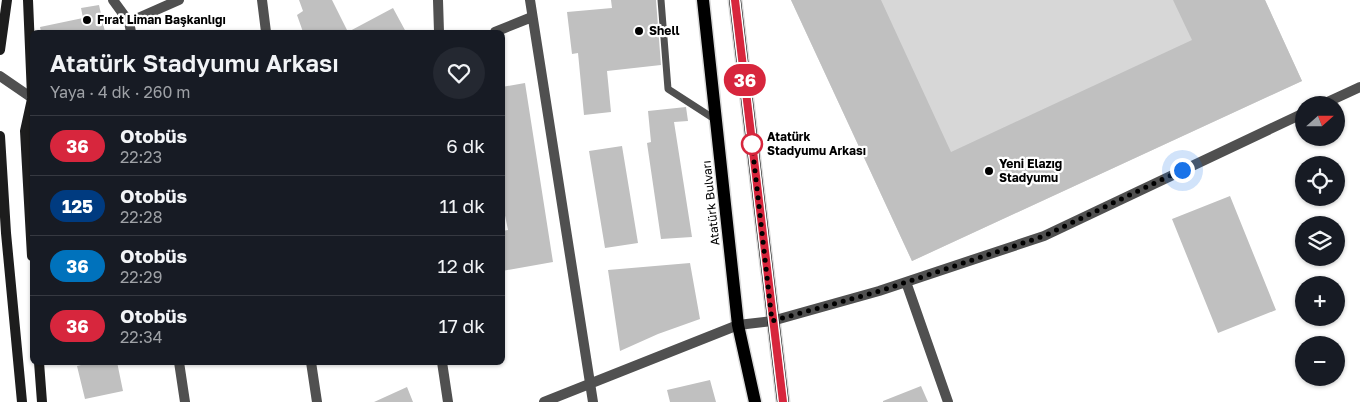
<!DOCTYPE html>
<html lang="tr">
<head>
<meta charset="utf-8">
<style>
	:root { --surface:#171b24; --page:#242831; --text:#f1f3f6; --muted:#9ea1a6; --line:#363941 }
	body { margin:0; font-family:"Golos Text",sans-serif; background:var(--page); color:var(--text); height:100vh; display:flex; flex-direction:column; font-size:19px; white-space:nowrap }
	* { box-sizing:border-box; margin:0 }
	p { font-size:16px; color:var(--muted) }
	.icon { flex:none; width:28px; height:28px; fill:none; stroke:currentColor; stroke-width:2; stroke-linecap:round; stroke-linejoin:round }
	.map { position:relative; flex:1; overflow:hidden }
	.sheet { position:absolute; left:30px; top:30px; width:475px; height:335px; display:flex; flex-direction:column; background:var(--surface); border-radius:8px; box-shadow:0 1px 4px #0004 }
	.sheet>* { flex:none }
	.badge { padding:0 10px; border-radius:16px; font-size:18px; line-height:32px }
	.needle { width:32px; rotate:69deg }
	.buttons { position:absolute; left:1295px; top:96px; display:grid; gap:10px }
	.buttons a { display:grid; place-items:center; width:50px; height:50px; border-radius:50%; background:var(--surface); box-shadow:0 1px 4px #0004; font-size:25px }
	.you { position:absolute; width:25px; height:25px; margin:-12px; border:4px solid #fff; border-radius:50%; background:#1a73e8; box-shadow:0 0 0 8px #1a73e833 }
	.map>.badge { position:absolute; translate:-50% -50%; box-shadow:0 0 0 2px #fff }
	.round { display:grid; place-items:center; flex:none; width:52px; height:52px; border-radius:26px; background:var(--page) }
	.summary { display:flex; align-items:center; justify-content:space-between; height:85px; padding:0 20px }
	h1 { font-size:24px; font-weight:600; line-height:38px }
	ul { padding:0; list-style:none }
	li { display:flex; align-items:center; gap:15px; height:60px; padding:0 20px; border-top:1px solid var(--line) }
	li div { flex:1 }
	li b { display:block; font-size:19px }
	li em { font-style:normal }
	li .badge { min-width:55px; font-weight:700; text-align:center }
	.map>svg:first-child { display:block }
	.green { fill:#d7d7d7 }
	.building { fill:#c0c0c0 }
	.lines { fill:none; stroke-linecap:round; stroke-linejoin:round }
	.primary-casing { stroke:#dbdbdb; stroke-width:15 }
	.service { stroke:#505050; stroke-width:7 }
	.minor { stroke:#505050; stroke-width:10 }
	.secondary { stroke:#1d1d1d; stroke-width:10 }
	.primary { stroke:#000; stroke-width:12 }
	.line-casing { stroke:#fff; stroke-width:11 }
	.line { stroke:#d7263d; stroke-width:8 }
	.walk { stroke:#000; stroke-width:5; stroke-dasharray:0 9 }
	.poi-dot { fill:#000; stroke:#fff; stroke-width:2 }
	.stop-dot { fill:#fff; stroke:#d7263d; stroke-width:2.5 }
	.labels { text-anchor:middle; stroke-width:4.5; stroke-linejoin:round; paint-order:stroke }
	.poi-label { font-size:12px; font-weight:bold; fill:#000; stroke:#fff; text-anchor:start }
	.stop-label { font-size:12px; font-weight:bold; fill:#000; stroke:#fff; text-anchor:start }
	.street-label { font-size:12px; fill:#000; stroke:#fff }
</style>
</head>
<body>
<div class="map">
<svg width="1360" height="402" viewBox="0 0 1360 402">
	<rect width="100%" height="100%" fill="#fff"/>
	<path class="green" d="M791 0H1265L1302 81 912 261Z"/>
	<path class="building" d="M299 0H332L348 32 393 8 406 32H303L297 15 303 11Z
		M611 0H656L661 65 607 71 611 112 584 115 578 53 572 54 567 12 612 8Z
		M791 0H881L951 152 1192 40 1173 0H1265L1302 81 912 261Z
		M99 5 105 32H41L40 27 83 18 81 8Z
		M525 83 553 262 502 271V231L508 230 502 201V87Z
		M686 107 688 121 674 122 692 237 661 239 647 143 651 142 648 111Z
		M622 146 638 243 605 248 589 151Z
		M1230 196 1276 310 1218 333 1172 219Z
		M690 263 700 319 658 334 620 351 608 270Z
		M93 362H117L123 391 85 399 77 366Z
		M710 380 716 402H670L667 390Z
		M921 386 928 402H883V401Z
		M407 387 413 402H374Z"/>
	<g class="lines">
		<g class="primary-casing">
			<path id="primary" d="M703 0 738 325 755 402
				M735 0 783 402"/>
		</g>
		<path class="service" d="M661 0 668 89 716 120"/>
		<path class="minor" d="M113 0 129 22 131 32
			M262 0 266 32
			M438 0 439 32
			M530 0 593 402
			M129 22 179 0
			M495 32 532 17
			M0 76 32 98
			M1321 105 1360 87
			M906 282 948 402
			M179 362 185 402
			M311 362 317 402
			M442 362 448 402
			M544 402 738 325 772 321 879 291 1044 236 1304 113"/>
		<path class="secondary" d="M28 0 32 96
			M0 50 7 0
			M32 99 25 131 32 256
			M0 136 6 233 22 402
			M39 362 42 402"/>
		<use href="#primary" class="primary"/>
	</g>
	<g class="lines">
		<g class="line-casing">
			<path id="line" d="M735 0 783 402"/>
		</g>
		<use href="#line" class="line"/>
		<path class="walk" d="M752 144 772 321 880 291 1044 236 1182 170"/>
	</g>
	<g class="poi-dot">
		<circle cx="87" cy="20" r="5"/>
		<circle cx="639" cy="31" r="5"/>
		<circle cx="989" cy="171" r="5"/>
	</g>
	<circle class="stop-dot" cx="752" cy="144" r="10"/>
	<g class="labels">
		<g class="poi-label">
			<text x="97" y="24">Fırat Liman Başkanlığı</text>
			<text x="649" y="35">Shell</text>
			<text x="999" y="168">Yeni Elazığ<tspan x="999" dy="14">Stadyumu</tspan></text>
		</g>
		<g class="stop-label">
			<text x="767" y="141">Atatürk<tspan x="767" dy="14">Stadyumu Arkası</tspan></text>
		</g>
		<g class="street-label">
			<text transform="translate(711 203) rotate(-96)" y="4">Atatürk Bulvarı</text>
		</g>
	</g>
</svg>
<div class="buttons">
<a><svg class="needle" viewBox="-14 -14 28 28"><path d="M0-13l5 13h-10z" fill="#e53935"/><path d="M0 13l5-13h-10z" fill="#9ea1a6"/></svg></a>
<a><svg class="icon" aria-label="locate" viewBox="0 0 24 24"><circle cx="12" cy="12" r="6"/><path d="M12 2v4M12 18v4M2 12h4M18 12h4"/></svg></a>
<a><svg class="icon" aria-label="layers" viewBox="0 0 24 24"><path d="M12 4l9 5-9 5-9-5zM3 14l9 5 9-5"/></svg></a>
<a>+</a>
<a>−</a>
</div>
<div class="you" style="left:1182px;top:170px"></div>
<b class="badge" style="left:745px;top:80px;background:#d7263d;color:#fff">36</b>
<section class="sheet">
<div class="summary"><div><h1>Atatürk Stadyumu Arkası</h1><p>Yaya · 4 dk · 260 m</p></div><a class="round"><svg class="icon" aria-label="heart" viewBox="0 0 24 24"><path d="M12 20l-8-8c-3-5 5-10 8-4 3-6 11-1 8 4z"/></svg></a></div>
<ul>
<li><span class="badge" style="background:#d7263d;color:#fff">36</span><div><b>Otobüs</b><p>22:23</p></div><em>6 dk</em></li>
<li><span class="badge" style="background:#003b80;color:#fff">125</span><div><b>Otobüs</b><p>22:28</p></div><em>11 dk</em></li>
<li><span class="badge" style="background:#0072bc;color:#fff">36</span><div><b>Otobüs</b><p>22:29</p></div><em>12 dk</em></li>
<li><span class="badge" style="background:#d7263d;color:#fff">36</span><div><b>Otobüs</b><p>22:34</p></div><em>17 dk</em></li>
</ul>
</section>
</div>
</body>
</html>
